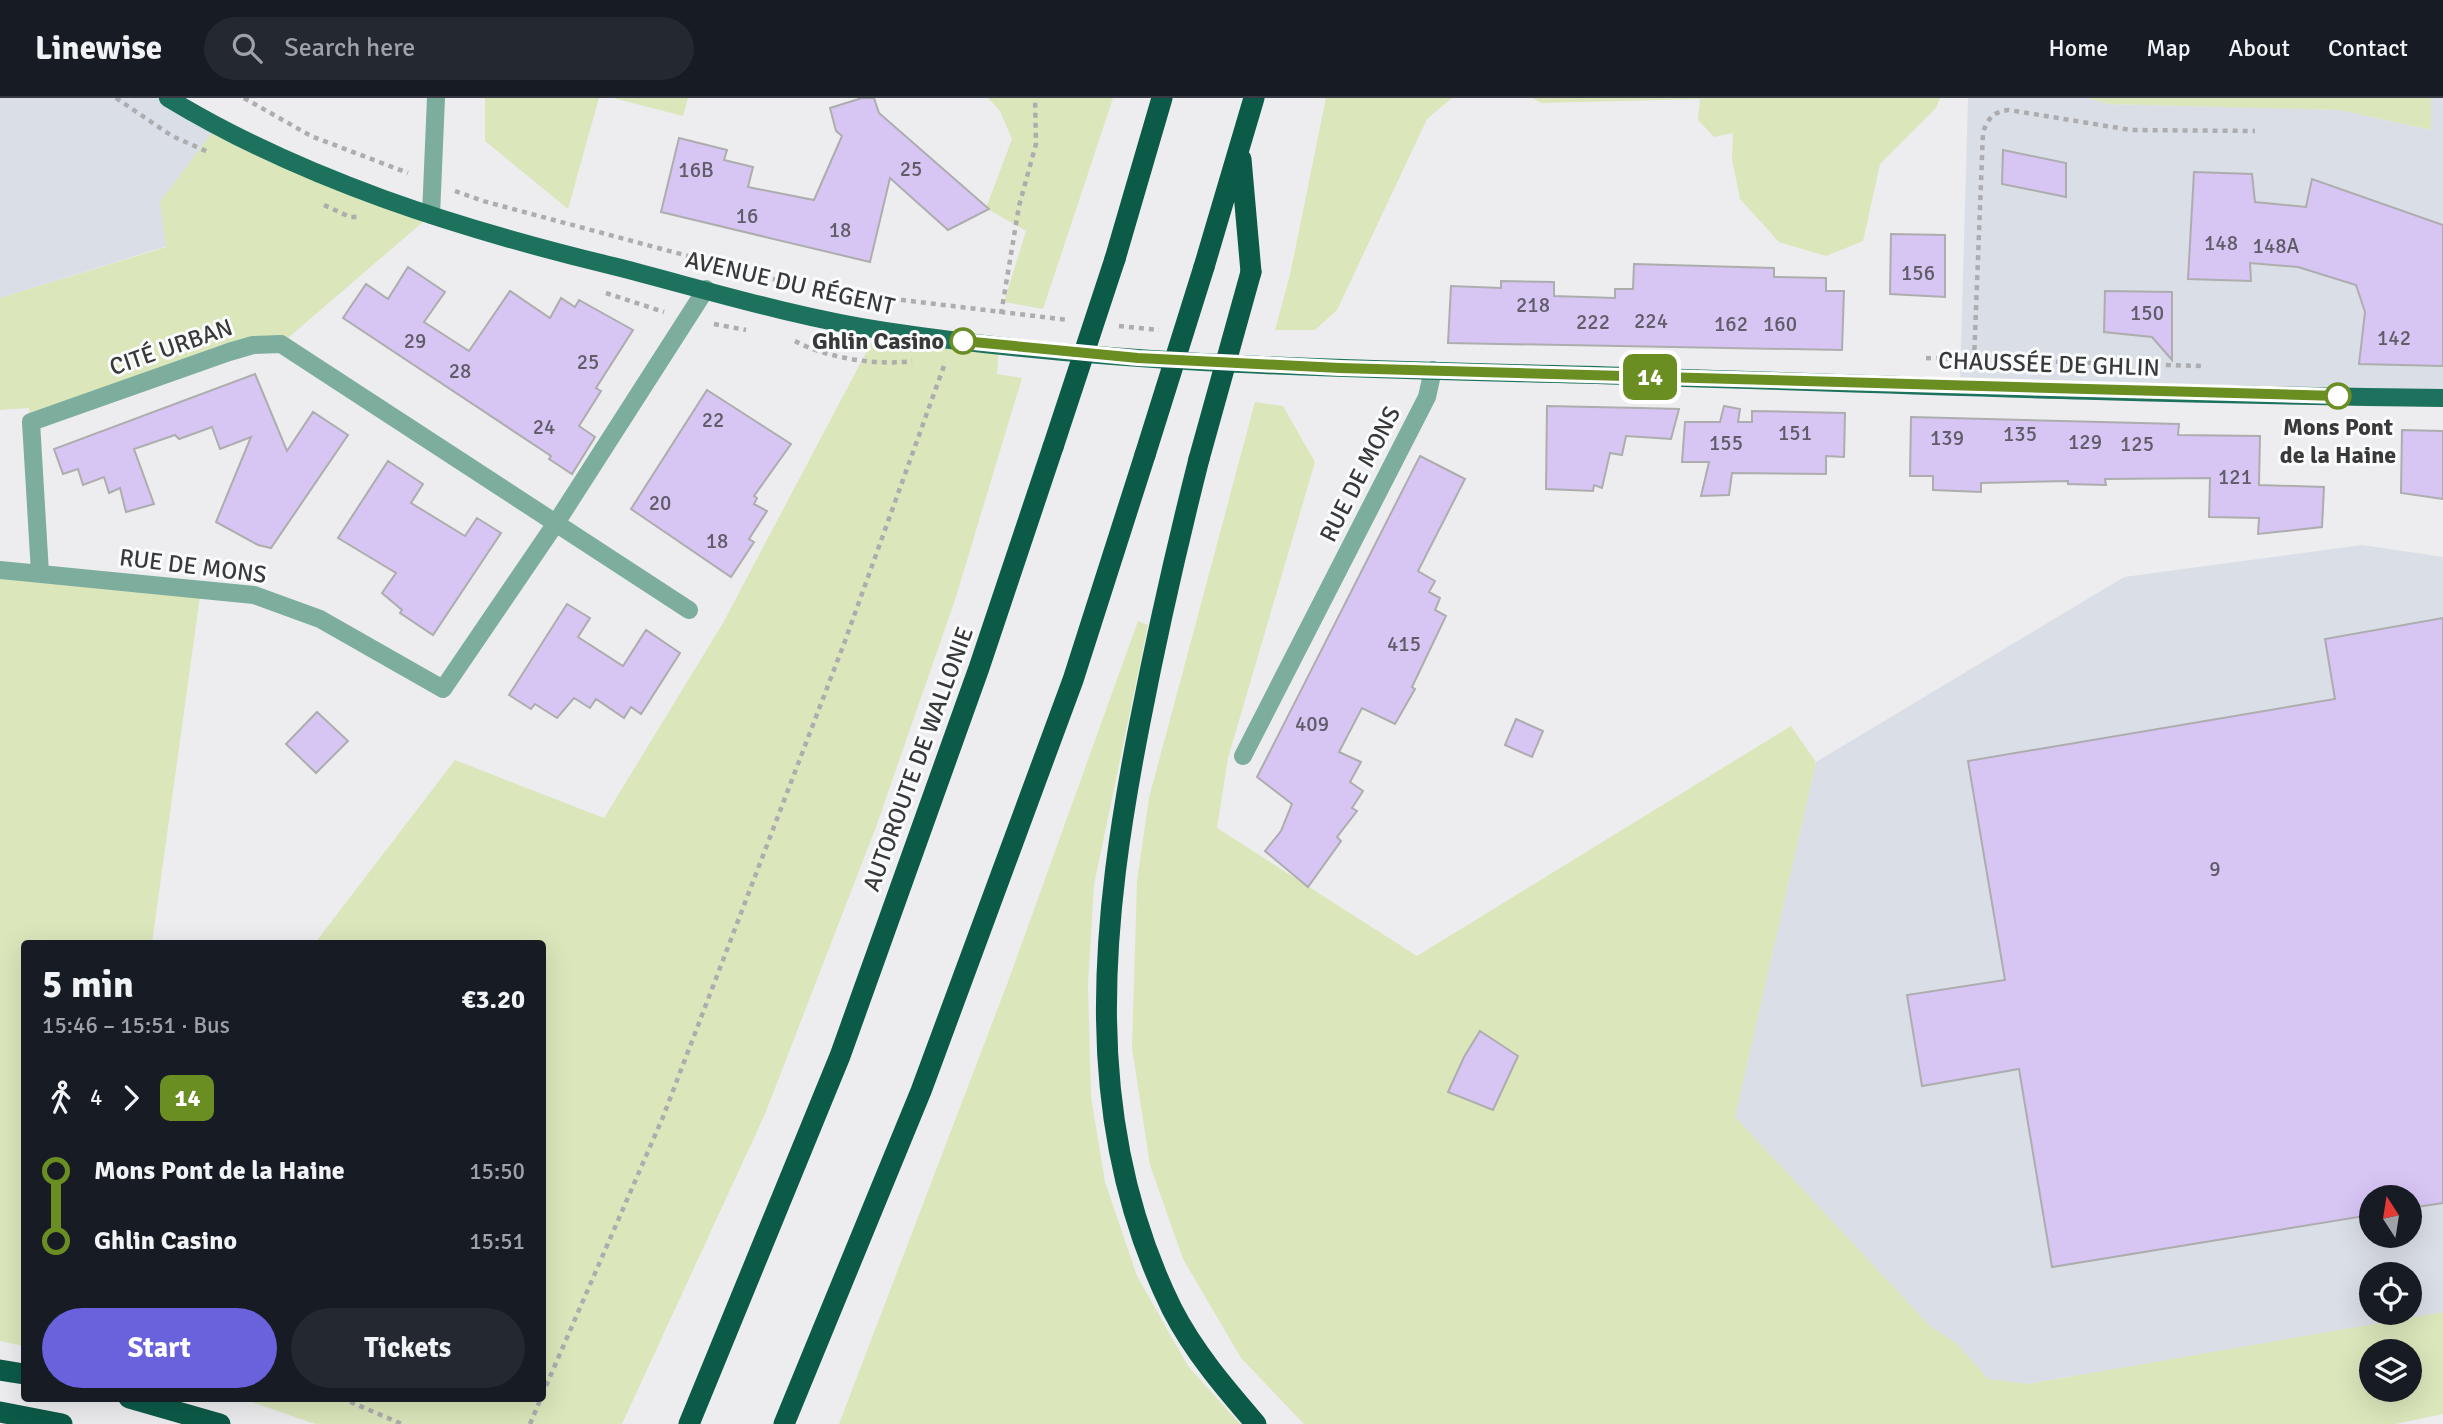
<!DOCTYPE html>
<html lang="en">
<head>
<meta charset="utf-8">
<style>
	:root { --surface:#171b24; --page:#242831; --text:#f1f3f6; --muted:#9ea1a6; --line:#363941; --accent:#6962dc }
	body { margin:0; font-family:Signika,sans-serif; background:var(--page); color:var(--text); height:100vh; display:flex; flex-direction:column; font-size:26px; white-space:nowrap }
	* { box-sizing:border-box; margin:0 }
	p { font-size:23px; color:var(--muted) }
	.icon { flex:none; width:38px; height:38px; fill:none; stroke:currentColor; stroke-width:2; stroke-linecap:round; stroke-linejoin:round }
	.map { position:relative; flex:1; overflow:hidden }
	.details { position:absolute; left:21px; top:842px; width:525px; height:462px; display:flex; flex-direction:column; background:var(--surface); border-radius:7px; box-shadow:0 7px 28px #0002 }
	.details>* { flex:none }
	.badge { padding:0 14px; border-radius:10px; font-size:24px; line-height:46px }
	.needle { width:46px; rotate:348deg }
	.controls { position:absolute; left:2359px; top:1087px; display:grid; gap:14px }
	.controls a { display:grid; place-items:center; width:63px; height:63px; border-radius:50%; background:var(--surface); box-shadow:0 7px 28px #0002; font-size:35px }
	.map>.badge { position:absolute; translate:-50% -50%; box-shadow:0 0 0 4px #fff }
	.legs { display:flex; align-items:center; gap:10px; height:77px; padding:0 21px; font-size:23px }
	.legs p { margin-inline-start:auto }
	.head { display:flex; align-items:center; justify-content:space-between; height:119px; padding:0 21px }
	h1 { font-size:38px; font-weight:800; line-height:52px }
	.action { display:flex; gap:14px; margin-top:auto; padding:14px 21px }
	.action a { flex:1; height:80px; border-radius:42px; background:var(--accent); color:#fff; font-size:28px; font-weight:800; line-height:80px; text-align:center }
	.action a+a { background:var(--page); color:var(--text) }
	ul { padding:0 21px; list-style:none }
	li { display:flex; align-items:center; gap:24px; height:70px; font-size:26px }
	li i { display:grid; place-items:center; width:10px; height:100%; margin:0 9px; background:currentColor }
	li i::after { content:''; width:18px; height:18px; margin:-9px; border:5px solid; border-radius:50%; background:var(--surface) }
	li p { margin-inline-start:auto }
	li:first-child i { background:linear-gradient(#0000 50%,currentColor 0) }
	li:last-child i { background:linear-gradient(currentColor 50%,#0000 0) }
	header { display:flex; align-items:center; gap:42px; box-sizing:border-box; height:98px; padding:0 35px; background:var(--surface); border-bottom:2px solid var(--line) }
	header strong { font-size:33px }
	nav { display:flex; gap:38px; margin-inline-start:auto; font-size:24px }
	.search { width:490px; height:63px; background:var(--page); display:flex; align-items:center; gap:18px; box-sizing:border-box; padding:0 24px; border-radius:38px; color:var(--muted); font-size:26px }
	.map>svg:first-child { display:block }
	.built { fill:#dadee6; fill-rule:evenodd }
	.green { fill:#dbe6bb; fill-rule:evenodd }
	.building { fill:#d7c5f4; stroke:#adadae; stroke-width:2 }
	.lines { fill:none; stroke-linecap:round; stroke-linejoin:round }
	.path { stroke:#adadaf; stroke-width:4.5; stroke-dasharray:5 5; stroke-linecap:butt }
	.minor { stroke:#7cad9d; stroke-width:18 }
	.major { stroke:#1c725d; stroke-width:18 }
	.highway { stroke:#0c5a48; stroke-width:21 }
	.highway-bridge { stroke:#0c5a48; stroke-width:21 }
	.line-1-casing { stroke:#fff; stroke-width:16 }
	.line-1 { stroke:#6b8e23; stroke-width:10 }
	.stop-1-dot { fill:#fff; stroke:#6b8e23; stroke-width:3.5 }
	.labels { text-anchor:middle; stroke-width:6; stroke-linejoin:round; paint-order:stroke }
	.number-label { font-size:21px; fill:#605c68 }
	.street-label { font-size:24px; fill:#39393a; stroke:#fafbfc }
	.stop-label { font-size:24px; font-weight:bold; fill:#39393a; stroke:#fafbfc; text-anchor:end }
</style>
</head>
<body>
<header>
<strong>Linewise</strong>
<div class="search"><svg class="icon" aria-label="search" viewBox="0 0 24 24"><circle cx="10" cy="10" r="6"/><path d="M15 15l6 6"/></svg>Search here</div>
<nav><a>Home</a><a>Map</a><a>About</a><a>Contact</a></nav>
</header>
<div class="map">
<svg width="2443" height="1326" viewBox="0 0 2443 1326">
	<rect width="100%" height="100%" fill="#ededef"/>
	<path class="built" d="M0 0H168L217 28 160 104 167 148 0 200Z
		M1968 0H2089L2108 6 2340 12 2430 32 2431 0H2443V300L1960 288Z
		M2362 447 2443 459V1288L2173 1326 2072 1278 2028 1286 1988 1281 1957 1246 1930 1228 1735 1019 1816 664 2124 479ZM2371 1099H2410V1138H2371ZM2371 1176H2410V1214H2371ZM2371 1253H2410V1292H2371Z"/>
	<path class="green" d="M485 0H599L568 111 485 43Z
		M613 0H688L683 18Z
		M988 0H1113L1043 211 1004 204 1026 133 986 110 1012 41 1000 13Z
		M1326 0H1452L1427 21 1337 212 1315 232H1275L1290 177Z
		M1533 0H1940L1936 10 1880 66 1863 143 1826 158 1779 144 1740 101 1732 61 1733 35 1714 39 1698 22 1700 1 1541 5Z
		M2089 0H2431V32L2340 12 2108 6Z
		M217 28 431 117 281 246 31 324 29 310 0 312V200L166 149 160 104Z
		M878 232 999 248 997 276 1022 280 955 502 876 729 765 1016 622 1326H315L240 1300H542V845H315L455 662 604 720 723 525Z
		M1255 304 1283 308 1315 364 1228 660 1217 730 1417 858 1791 628 1816 664 1735 1019 1930 1228 1957 1246 1988 1281 2028 1286 2443 1214V1316L2395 1326H1304L1241 1260 1183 1161 1150 1067 1132 950 1137 783 1149 700ZM2371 1253H2410V1292H2371Z
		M0 472 201 491 152 845H24V1248L0 1243Z
		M1138 523 1148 527 1094 787 1088 886 1091 999 1105 1084 1137 1178 1188 1268 1240 1326H839L1009 881Z"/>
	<path class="building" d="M862 0H874L879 15 989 111 948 132 890 80 870 164 661 114 679 40 727 52 724 62 753 69 748 89 814 102 842 38 836 33 830 10Z
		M2003 52 2066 65V99L2002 86Z
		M2194 74 2252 76 2255 104 2306 109 2312 81 2443 127V268L2359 266 2365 214 2356 187 2298 169 2250 165 2251 183 2188 181Z
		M1891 136 1945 137V199L1890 196Z
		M1634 166 1774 170V179L1826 180V193H1844L1842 252 1448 245 1451 188 1501 190V183L1554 184V198L1615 200V191H1633Z
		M408 169 445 194 424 224 469 253 510 193 550 220 561 200 575 209 579 202 633 232 596 290 601 293 579 328 595 339 572 376 549 361 551 358 343 220 366 186 388 201Z
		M2105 193 2172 194V262L2152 239 2104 234Z
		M255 276 287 353 313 314 348 337 271 450 258 447 216 424 251 339 220 351 212 329 179 341 175 337 134 351 154 406 126 414 120 390 109 395 104 379 83 387 78 371 63 376 54 351Z
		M707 292 791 346 754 398 757 400 754 406 767 413 749 441 754 444 731 479 631 411Z
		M1547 308 1640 310 1679 311 1671 341 1626 338 1622 357 1610 355 1602 390 1594 387 1593 393 1546 391Z
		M1724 308 1740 311 1738 324H1752V313L1845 315 1844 359 1826 358V376L1732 375 1729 397 1701 398 1709 364H1682L1685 324H1720Z
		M1911 319 2179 326 2178 337 2260 338 2259 387 2324 389 2322 429 2258 436 2259 420 2209 419 2210 380 2105 381 2106 387 2068 386V383L1981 385V394L1933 392V378H1910Z
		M2402 332 2443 333V401L2401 395Z
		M1420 358 1465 381 1418 473 1435 483 1429 494 1440 500 1435 512 1446 518 1412 589 1415 591 1395 626 1362 610 1339 654 1361 664 1350 684 1363 693 1352 710 1357 713 1337 739 1341 743 1308 789 1265 753 1281 733 1292 706 1257 679Z
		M388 363 423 386 411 405 465 438 477 420 501 435 433 537 400 515 402 512 382 495 396 475 338 440Z
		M567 506 590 520 578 539 623 568 646 532 680 555 641 616 631 609 624 620 596 601 590 610 574 600 557 620 535 606 531 611 509 597Z
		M2443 520V1105L2410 1110V1099H2371V1117L2052 1169 2019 971 1922 988 1907 897 2005 882 1968 663 2335 601 2325 541Z
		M317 614 348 643 316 675 286 646Z
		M1516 621 1543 633 1532 659 1505 647Z
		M1480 933 1518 958 1493 1012 1448 994 1464 959Z"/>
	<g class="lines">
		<path class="path" d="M116 0 172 38 208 54
			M244 0 311 38 408 75
			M455 93 483 103 811 191 1068 222
			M324 107 350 119H359
			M606 195 664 214
			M1001 216 1019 108 1036 46 1035 0
			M714 226 746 232
			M1119 228 1159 232
			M795 243C826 260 878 268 912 263
			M1926 260 2201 268
			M1974 262 1983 34C1989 19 1993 14 2009 12L2131 32 2255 33
			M542 1297 663 1019 845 543 945 265
			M341 1300 402 1326
			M530 1326 541 1300"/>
		<path class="minor" d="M431 117 436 0
			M0 472 254 497 320 521 443 591 556 425 706 191
			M40 475 31 324 229 254 253 247 281 246 689 512
			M1243 658 1427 299 1433 272"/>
		<path class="major" d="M168 0C303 82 460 131 613 168 703 191 793 219 885 233 1130 270 1380 271 1628 278 1900 287 2171 297 2443 300"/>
		<path class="highway" d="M1241 61 1251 174
			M1115 161 1162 0
			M1204 169 1254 0
			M1199 361C1177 448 1157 536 1140 624 1101 823 1079 1022 1172 1211 1194 1254 1225 1290 1256 1326
			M0 1272 24 1276
			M129 1300 220 1326
			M0 1314 62 1326
			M689 1326 840 958 979 570 1053 349
			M784 1326 921 993 1073 582 1145 357"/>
		<path class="highway-bridge" d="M1053 349 1115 161
			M1145 357 1204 169
			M1199 361 1251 174"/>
	</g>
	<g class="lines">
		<g class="line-1-casing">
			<path id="line-1" d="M963 243 1138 260 1340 270 2338 298"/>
		</g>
		<use href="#line-1" class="line-1"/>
	</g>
	<g class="stop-1-dot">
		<circle cx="963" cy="243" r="12"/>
		<circle cx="2338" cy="298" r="12"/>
	</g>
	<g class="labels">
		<g class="number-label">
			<text x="911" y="78">25</text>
			<text x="696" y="79">16B</text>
			<text x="747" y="125">16</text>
			<text x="840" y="139">18</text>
			<text x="2221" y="152">148</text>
			<text x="2276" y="155">148A</text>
			<text x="1918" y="182">156</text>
			<text x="1533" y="214">218</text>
			<text x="2147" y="222">150</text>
			<text x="1651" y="230">224</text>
			<text x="1593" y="231">222</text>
			<text x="1731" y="233">162</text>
			<text x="1780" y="233">160</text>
			<text x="2394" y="247">142</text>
			<text x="415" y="250">29</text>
			<text x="588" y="271">25</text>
			<text x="460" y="280">28</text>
			<text x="713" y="329">22</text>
			<text x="544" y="336">24</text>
			<text x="1795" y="342">151</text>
			<text x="2020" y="343">135</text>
			<text x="1947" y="347">139</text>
			<text x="2085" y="351">129</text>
			<text x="1726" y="352">155</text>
			<text x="2137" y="353">125</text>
			<text x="2235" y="386">121</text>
			<text x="660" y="412">20</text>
			<text x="717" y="450">18</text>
			<text x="1404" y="553">415</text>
			<text x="1312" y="633">409</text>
			<text x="2215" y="778">9</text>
		</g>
		<g class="street-label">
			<text transform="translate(790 185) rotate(13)" y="8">AVENUE DU RÉGENT</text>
			<text transform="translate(171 249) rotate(-19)" y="8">CITÉ URBAN</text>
			<text transform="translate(2049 266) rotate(2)" y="8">CHAUSSÉE DE GHLIN</text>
			<text transform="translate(1360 376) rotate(-63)" y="8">RUE DE MONS</text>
			<text transform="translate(193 468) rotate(7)" y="8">RUE DE MONS</text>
			<text transform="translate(918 661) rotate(-70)" y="8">AUTOROUTE DE WALLONIE</text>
		</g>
		<g class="stop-label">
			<text x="944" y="251">Ghlin Casino</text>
			<text x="2338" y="337" text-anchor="middle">Mons Pont<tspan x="2338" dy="28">de la Haine</tspan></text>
		</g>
	</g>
</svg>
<div class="controls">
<a><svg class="needle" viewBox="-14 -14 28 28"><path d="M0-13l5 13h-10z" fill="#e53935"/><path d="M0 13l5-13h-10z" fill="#9ea1a6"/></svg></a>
<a><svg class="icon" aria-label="locate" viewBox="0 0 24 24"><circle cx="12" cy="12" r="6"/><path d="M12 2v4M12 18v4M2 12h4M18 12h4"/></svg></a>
<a><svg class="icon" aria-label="layers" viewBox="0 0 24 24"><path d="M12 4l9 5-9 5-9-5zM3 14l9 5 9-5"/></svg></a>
</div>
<b class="badge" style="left:1650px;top:279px;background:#6b8e23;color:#fff">14</b>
<section class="details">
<div class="head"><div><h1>5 min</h1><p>15:46 – 15:51 · Bus</p></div><b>€3.20</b></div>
<div class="legs"><svg class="icon" aria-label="walk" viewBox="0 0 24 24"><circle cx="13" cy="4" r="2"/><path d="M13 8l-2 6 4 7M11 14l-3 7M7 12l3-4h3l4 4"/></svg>4<svg class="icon" aria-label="forward" viewBox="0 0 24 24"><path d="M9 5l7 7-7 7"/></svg><b class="badge" style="background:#6b8e23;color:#fff">14</b></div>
<ul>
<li><i style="color:#6b8e23"></i><b>Mons Pont de la Haine</b><p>15:50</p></li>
<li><i style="color:#6b8e23"></i><b>Ghlin Casino</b><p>15:51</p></li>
</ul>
<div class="action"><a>Start</a><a>Tickets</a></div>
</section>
</div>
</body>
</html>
